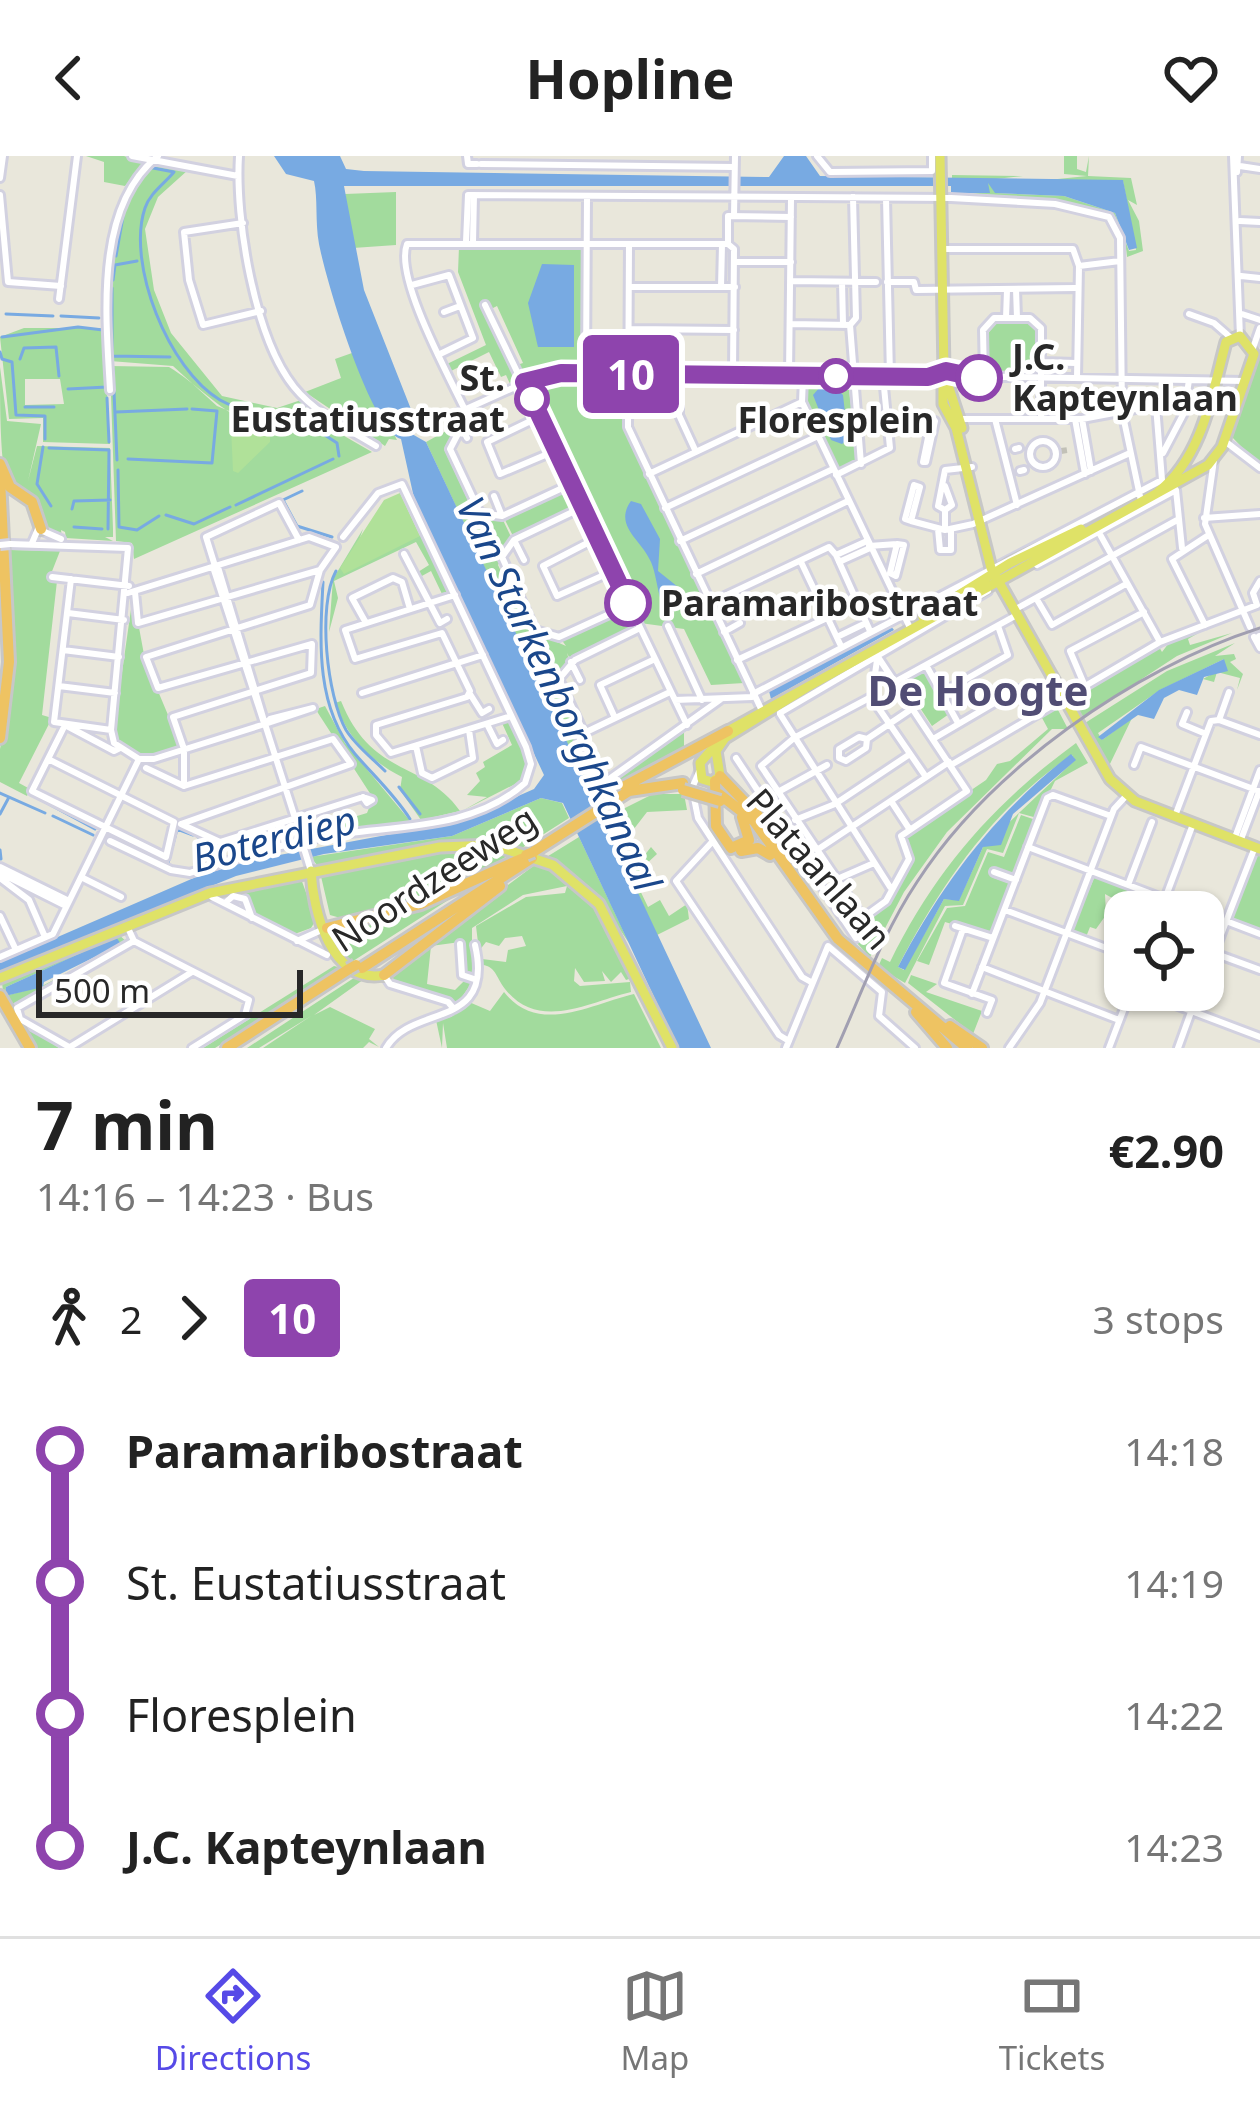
<!DOCTYPE html>
<html lang="en">
<head>
<meta charset="utf-8">
<style>
	:root { --surface:#fff; --page:#f2f2f2; --text:#222; --muted:#767676; --line:#e0e0e0; --accent:#564ae7 }
	body { margin:0; font-family:"Noto Sans",sans-serif; background:var(--page); color:var(--text); height:100vh; display:flex; flex-direction:column; font-size:45px; white-space:nowrap }
	* { box-sizing:border-box; margin:0 }
	p { font-size:39px; color:var(--muted) }
	.icon { flex:none; width:66px; height:66px; fill:none; stroke:currentColor; stroke-width:2; stroke-linecap:round; stroke-linejoin:round }
	.map { position:relative; height:892px; overflow:hidden }
	.panel { display:flex; flex-direction:column; background:var(--surface); flex:1 }
	.panel>* { flex:none }
	.badge { padding:0 24px; border-radius:9px; font-size:42px; line-height:78px }
	.tools { position:absolute; left:1104px; top:735px; display:grid; gap:24px }
	.tools a { display:grid; place-items:center; width:120px; height:120px; border-radius:24px; background:var(--surface); box-shadow:0 3px 9px #0004; font-size:60px }
	.scale { position:absolute; left:36px; bottom:30px; width:267px; box-sizing:border-box; padding-left:12px; border:6px solid #282828; border-top:0; font-size:33px; line-height:42px; white-space:nowrap; color:#282828; -webkit-text-stroke:9px #fff; paint-order:stroke }
	.map>.badge { position:absolute; translate:-50% -50%; box-shadow:0 0 0 6px #fff }
	.legs { display:flex; align-items:center; gap:18px; height:132px; padding:0 36px; font-size:39px }
	.legs p { margin-inline-start:auto }
	.overview { display:flex; align-items:center; justify-content:space-between; height:204px; padding:0 36px }
	h1 { font-size:66px; font-weight:700; line-height:90px }
	ul { padding:0 36px; list-style:none }
	li { display:flex; align-items:center; gap:42px; height:132px; font-size:45px }
	li i { display:grid; place-items:center; width:18px; height:100%; margin:0 15px; background:currentColor }
	li i::after { content:''; width:30px; height:30px; margin:-15px; border:9px solid; border-radius:50%; background:var(--surface) }
	li p { margin-inline-start:auto }
	li:first-child i { background:linear-gradient(#0000 50%,currentColor 0) }
	li:last-child i { background:linear-gradient(currentColor 50%,#0000 0) }
	header { display:flex; justify-content:space-between; align-items:center; height:156px; padding:0 36px; background:var(--surface); font-size:54px; font-weight:700 }
	.menu { display:flex; justify-content:space-around; align-items:center; height:168px; border-top:3px solid var(--line); background:var(--surface); font-size:33px; color:var(--muted) }
	.menu a { display:grid; justify-items:center; gap:6px }
	.menu .on { color:var(--accent) }
	.map>svg:first-child { display:block }
	.green { fill:#a2db9d; fill-rule:evenodd }
	.pitch { fill:#b0e199 }
	.water { fill:#78aae2 }
	.lines { fill:none; stroke-linecap:round; stroke-linejoin:round }
	.stream { stroke:#78aae2; stroke-width:3 }
	.minor-tunnel { stroke:#c2c1b7; stroke-width:6; stroke-dasharray:6 3; stroke-linecap:butt }
	.minor-casing { stroke:#d2d1e0; stroke-width:12 }
	.major-casing { stroke:#c7c7c7; stroke-width:15 }
	.highway-casing { stroke:#c7c7c7; stroke-width:16 }
	.minor { stroke:#fff; stroke-width:6 }
	.major { stroke:#dfe267; stroke-width:9 }
	.highway { stroke:#eec362; stroke-width:10 }
	.rail { stroke:#a19fb1; stroke-width:3 }
	.minor-bridge-casing { stroke:#d2d1e0; stroke-width:12; stroke-linecap:butt }
	.highway-bridge-casing { stroke:#c7c7c7; stroke-width:16; stroke-linecap:butt }
	.minor-bridge { stroke:#fff; stroke-width:6 }
	.highway-bridge { stroke:#eec362; stroke-width:10 }
	.line-1-casing { stroke:#fff; stroke-width:27 }
	.line-1 { stroke:#8e44ad; stroke-width:18 }
	.stop-1-dot { fill:#fff; stroke:#8e44ad; stroke-width:6 }
	.labels { text-anchor:middle; stroke-width:9; stroke-linejoin:round; paint-order:stroke }
	.stop-label { font-size:36px; font-weight:bold; fill:#282828; stroke:#fff; text-anchor:start }
	.street-label { font-size:36px; fill:#282828; stroke:#fff }
	.water-label { font-size:39px; font-style:italic; fill:#1a478b; stroke:#fff }
	.quarter-label { font-size:42px; font-weight:bold; fill:#514d74; stroke:#fff }
</style>
</head>
<body>
<header><svg class="icon" aria-label="back" viewBox="0 0 24 24"><path d="M15 5l-7 7 7 7"/></svg>Hopline<svg class="icon" aria-label="heart" viewBox="0 0 24 24"><path d="M12 20l-8-8c-3-5 5-10 8-4 3-6 11-1 8 4z"/></svg></header>
<div class="map">
<svg width="1260" height="892" viewBox="0 0 1260 892">
	<rect width="100%" height="100%" fill="#e9e7db"/>
	<path class="green" d="M86 0H124L143 7 125 30 104 26V6Z
		M1064 0H1077V13L1086 16 1089 0 1088 20 1131 22 1137 49 1128 44 1139 65 1143 95 1127 101C1126 32 1009 41 951 40L989 36 983 23H952V19L1023 20 987 24 996 37 1064 40 1115 57 1129 95 1136 94 1123 25 1048 24 1087 20 1064 18Z
		M151 8 188 14 158 41 145 73 154 134 171 177 222 240 277 252 301 244 312 253 307 263 286 267 244 261 217 250 173 210 110 205C107 159 107 79 127 37 132 27 144 17 151 8Z
		M396 36V89L353 92 345 38Z
		M459 91 585 92 583 210 552 211 523 220 517 209 523 207 497 150 483 157 520 223 510 228 506 219 501 221 489 196 451 215 447 208 486 189 458 116Z
		M1028 167 1035 174 1036 214 989 215V176L996 168Z
		M24 172H103L110 288 43 286V262L9 263 0 181ZM25 223H60L64 248 25 249Z
		M352 197 397 284 389 283 385 290 305 236 341 222 335 203Z
		M1258 200 1260 201V310L1232 281Z
		M110 210 169 211C209 234 253 298 313 262L372 296 134 403 132 387 116 385Z
		M0 211 7 265 41 268 28 325 37 290 110 292 113 373V381H105L113 385 66 382 65 376 61 374 62 382 42 371C34 346 12 333 3 307 0 279 0 240 0 211Z
		M553 223 623 224 624 272 744 527 711 529 684 473 640 467 531 231Z
		M806 227H848L858 303 837 313 806 248Z
		M457 269 444 293 473 355 502 362 512 383 498 409 529 474 566 490 561 483 627 452 637 472 570 503 567 497 569 504 556 524 582 578 573 589 594 638 684 576V591L594 646 426 286Z
		M571 332 580 352 514 382 504 362Z
		M363 373 349 413 423 378 451 438 430 445 442 438 431 415 420 421 418 416 429 409 416 386 334 425 338 442 329 476 333 423Z
		M10 394 60 395 49 423 57 425 42 559 52 562 19 627 30 633 27 640 0 626V593L13 530Z
		M133 439 145 504 181 590C155 601 130 607 113 580Z
		M1209 471 1188 483 1190 489 1232 477 1177 500 1082 562 1071 540 1158 489 1162 496 1172 483Z
		M1235 487 1215 500 1234 498 1236 503 1230 506 1243 518 1237 534 1240 522 1217 516 1214 526 1203 523 1219 514 1224 503 1160 534 1098 577 1102 584 1132 562 1109 610 1085 567 1167 515Z
		M925 513 949 558 932 570 903 526Z
		M341 545C372 622 424 604 460 655L421 664 400 634 402 621C370 605 347 581 335 547Z
		M325 550 345 587 411 666 306 682 304 676 367 657 373 642 318 557 316 553Z
		M1057 552 1068 573H1052L947 676 904 736 870 801 855 785 873 774 870 762 885 752 912 703 901 682 986 624 997 608 1010 605 1048 573 1041 560Z
		M509 561 527 598 525 623 462 655 487 641 467 639 480 625 476 617 485 611 483 606 512 589 502 567 489 568Z
		M1076 587 1088 607 1055 625 1037 662 1019 657 1003 697 987 693 963 749 945 750 905 827 878 811 882 802 890 806C935 714 994 647 1076 587ZM1072 599 1075 604 983 691 959 744 944 743 904 814 898 811C941 728 994 651 1072 599Z
		M653 638H684L687 654 647 656 620 691 632 715 651 691 657 698 644 710 649 718 637 728 648 751 660 744 669 760 687 748 689 763 657 779 603 663Z
		M541 642 562 647 569 662 522 692 454 686 318 710 310 701 452 680Z
		M1021 659 1036 664 1014 718 997 712 994 722 1011 728 992 780 945 766 929 809 917 805 947 752 965 750 988 696 1004 701Z
		M579 681 629 787 600 744 545 702Z
		M474 690 515 696 444 734 344 763 330 759 320 716Z
		M1256 697 1260 699V775L1231 765Z
		M540 705 586 737 632 822 626 824 621 816 611 826 602 815 605 825 584 826 575 812 574 825 580 830 630 826 631 836C589 846 539 876 505 833 495 820 497 811 480 808L482 803 506 806 508 794 526 790 522 780 505 782 499 790 486 786 479 795 476 770 526 741 565 737 567 730 523 739 472 772V821L464 819 460 786 431 790 427 828 455 834 465 824 472 826 456 850 388 824 389 818Z
		M300 720 316 764 311 772 292 779 252 758 238 738 222 745 212 740Z
		M1095 720 1160 744 1157 756 1126 755 1120 763 1113 758 1114 743 1105 738 1106 759 1096 773 1090 771 1086 781 1071 776Z
		M467 732 350 807 335 791 331 773Z
		M118 778 128 787 13 849V861L59 892H32L5 850 2 827ZM115 782 120 789 42 830 5 840 6 831Z
		M334 810 342 812 215 892H203Z
		M360 818 367 821 314 859 330 851 375 873 369 883 379 891 369 886 363 892H263L311 860 259 892H247Z
		M911 819 937 828 926 836 982 855 973 878 908 827Z
		M504 836C539 880 591 848 634 838L661 892H447L443 867 442 892 436 864 451 861 469 846 490 855Z"/>
	<path class="pitch" d="M231 271 270 277V286L238 317 233 315Z
		M400 337 420 380 344 418 340 412 384 344Z"/>
	<path class="water" d="M274 0H340L346 13 364 15 769 21 784 0H806L820 20 1123 24 1137 92 1129 94 1115 57 1064 40 995 37 988 27 990 37H951V30H344L364 134 416 266 412 278 426 286 711 892H678L563 647 541 642 452 680 324 698 236 720 0 816V806L196 721 247 705 461 665 534 633 544 619 414 342 401 283C372 275 328 133 319 88 315 66 318 42 314 25L286 18Z
		M542 108 574 109V191H538L537 187 528 147Z
		M820 231H835L843 239 848 283 842 288 831 284 813 239Z
		M631 345 641 348 660 383 658 415 683 435 679 451 661 445C657 432 656 418 651 406 642 384 613 370 631 345Z
		M890 469 894 474 771 543 769 535Z
		M1224 503 1228 515 1204 521 1197 539 1179 534 1164 542 1154 563 1138 559 1102 584 1098 581 1159 534Z
		M1071 598 1076 604 1013 658 1001 689 983 691 959 745 944 743 905 814 898 811C943 726 995 657 1071 598Z
		M116 781 121 788 44 826 43 831 5 840 6 831Z"/>
	<g class="lines">
		<path class="stream" d="M153 12 174 16C164 28 150 37 145 52 126 108 169 214 220 244 243 257 276 260 302 257
			M116 100 124 55
			M113 124 115 109 137 105
			M6 158 53 160
			M61 160 99 162
			M2 181 78 171 103 174 107 231 68 233
			M0 196 2 203 12 206 16 259 45 260V283
			M112 200 170 201
			M112 201V132
			M20 203 24 192 56 191 59 220
			M113 213 117 304
			M107 242 109 286
			M25 251H54
			M116 256 187 253
			M308 268 337 287 339 300
			M43 291 37 328 51 350
			M49 292 109 294 108 373
			M128 303 212 307 217 255 192 253
			M118 314 119 371 137 374 159 360
			M302 335 283 344 297 370 332 381
			M236 349 333 303
			M72 353 74 345 110 344
			M166 359 194 368 230 351
			M74 371 102 373
			M336 415C317 450 327 540 346 574 356 590 371 601 385 615
			M323 426C320 485 315 550 355 598 374 620 394 638 410 663
			M399 631 420 658
			M0 637 45 657
			M34 640 95 673
			M0 658 8 643
			M53 660 93 679
			M109 680 162 706
			M198 681 215 690 219 703
			M0 694 1 703
			M148 707 154 710
			M168 707 177 673 193 679"/>
		<path class="minor-tunnel" d="M1061 295 1068 294
			M768 643 775 638"/>
		<g class="minor-casing">
			<path id="minor" d="M132 0 238 20
				M239 0C235 62 254 181 294 231 315 257 348 273 376 290
				M467 0 468 8H477
				M817 0 830 16 932 15V0
				M1233 0 1240 181
				M481 8 734 11
				M1240 10 1260 13
				M1237 16 1238 0
				M0 22 3 0
				M0 39 8 126 61 130
				M853 41 856 162 850 169 861 308
				M886 42 890 220
				M734 60 735 0
				M1240 65 1260 66
				M243 67 184 76 189 124 203 169 261 155
				M466 86 468 39 951 42 1055 48 1109 61 1120 82 1122 255 1141 345
				M473 86 474 39
				M629 88 628 271 763 557
				M946 93H1073L1079 110 1077 222
				M734 106H791
				M1079 110 1120 105
				M1241 120 1260 122
				M790 125 876 126
				M842 126 843 168
				M887 126H914L916 134 1075 132
				M412 129 449 119 473 182 438 199
				M630 131H735
				M721 131 722 89
				M1016 133 1017 162
				M59 143 77 0
				M485 149 687 569
				M444 156 460 150
				M1189 158 1214 167 1230 181
				M1242 158 1260 164
				M1006 162 1007 134
				M790 168 850 169
				M629 173 734 174
				M1253 192 1260 172
				M1041 206 1076 207
				M586 217 587 41
				M733 218 734 93 728 88V60L791 61
				M679 219V259L696 296
				M789 219 791 43
				M953 220 1245 225
				M984 222 983 174 994 162H1030L1041 172V262
				M110 234C106 161 94 51 158 0
				M802 246 912 476
				M465 254C449 220 394 121 407 88H728
				M541 260 487 286 500 318 557 294
				M959 263H1082L1146 251 1186 250
				M995 263 1017 349
				M1075 263 1085 318
				M1082 263 1091 315
				M935 265 926 306H923L931 267Z
				M461 272 450 293 480 357 502 360 571 328
				M467 282 455 258 535 222 561 217 940 223
				M1030 298a13 13 0 1 1 26 0a13 13 0 1 1-26 0Z
				M1226 286 1260 312
				M1015 293 1019 292
				M1163 297 1184 257 1189 224
				M1214 304 1205 368 1250 471
				M1020 315 1024 314
				M649 318 802 246 803 222
				M836 319 890 292 883 221
				M914 329 920 331 911 365 905 363Z
				M945 330 952 349 945 354
				M494 340 502 360
				M583 351 514 384 502 401 535 474 559 481 629 449
				M665 352 818 280
				M1204 362 1260 358
				M911 365 945 374 973 368 1130 297
				M938 373 940 394H951V374
				M1097 373 1160 486
				M945 374V354L938 350 945 314 972 311
				M597 382 543 410 557 440 613 415
				M680 385 833 313
				M515 386 524 404
				M32 387 38 373 61 383
				M10 388 128 392 111 574 114 587 139 603H154L265 568 295 662
				M897 388 904 389 896 420 890 417Z
				M869 390 897 388
				M404 398 440 467 447 463
				M836 399 870 475
				M801 406 840 488
				M839 406 870 392
				M1037 409 1176 334 1182 392
				M215 410 206 381 279 347 299 384
				M213 411 264 567
				M218 411 265 568
				M696 418 848 345
				M52 421 129 430
				M71 423 54 566 111 574
				M135 436 138 467 320 414
				M128 437 309 381 336 391 320 414 310 449 146 501 158 532 312 488 311 517 173 561 184 593V630
				M455 439 345 474 355 503 442 477 470 535 467 541 376 569V579L391 597 511 560
				M1036 442 1052 469 1126 428
				M710 447 829 391 836 399 867 385
				M1257 449 1253 437 1260 425
				M1014 454 1179 363
				M68 457 124 464
				M366 467 352 442 393 422 402 426 410 453
				M1205 469 1172 403 1207 380
				M668 470 702 544
				M724 476 740 467
				M1259 480 1260 483
				M837 481 866 467
				M1254 481 1260 492
				M63 494 119 501
				M737 504 827 462
				M571 506 580 524
				M456 507 362 537 483 499
				M926 509 958 567
				M874 525 877 504
				M895 526 1017 459
				M1084 528 1070 495 1144 456
				M59 530 115 537
				M942 537 1008 499 998 470
				M470 538 482 557 489 553
				M753 538 1162 324 1156 250
				M871 541 926 621
				M675 544 752 541
				M313 552 265 568 270 563Z
				M1187 556 1182 568 1206 578
				M780 557 988 435
				M780 558 890 731
				M615 562 600 529 655 503
				M1219 564 1260 579
				M487 568 497 588 503 584
				M584 577 576 591 598 631 721 543
				M584 577 559 523 575 504 640 472
				M584 577 670 536
				M867 583 859 581 839 593V602L846 605 866 592 867 583 913 552
				M933 583 1018 533 1037 558
				M416 590 422 617 432 622 473 602 469 574
				M736 602 856 782 869 771 761 610 794 582 871 541
				M48 603 174 666 166 701 32 635 65 569 114 595 120 592
				M951 609 1160 486 1257 449
				M1134 609 1141 591 1259 635
				M146 612 184 630
				M699 616 692 632 698 662 802 821 811 826
				M778 636 827 609
				M891 645 910 674
				M1175 660 1211 565 1219 564 1229 536
				M795 664 835 648 910 598
				M181 668 351 608 333 583 184 630
				M181 668 220 686 363 641 367 647 372 644 363 641
				M1234 684 1260 614
				M110 685 171 714 190 717C235 703 281 688 327 680 392 669 472 675 525 627L531 608 526 591 402 328 378 337 343 381
				M302 686 311 715
				M712 686 676 725 779 879 789 885
				M1240 686 1259 636
				M1028 691 1165 743
				M817 694 949 606
				M0 711 69 745
				M994 716 1016 724
				M0 717 66 750
				M81 721 121 741
				M0 722 29 744 45 781
				M835 724 874 707
				M1128 729 1152 666
				M212 741 327 799
				M225 747 233 740 245 743 252 762
				M1005 754 1125 799
				M1160 756 1193 668
				M0 760 16 794
				M864 761 886 745 909 703 901 680 967 635 878 501
				M1226 765 1260 778
				M955 770 993 782
				M128 772 134 785 249 844 245 859 192 892
				M963 773 944 827 992 844 987 857
				M297 785 324 773
				M460 788 462 819 474 823
				M1203 793 1260 814
				M0 801 53 778 139 603
				M982 811 1119 864
				M384 819 390 828 448 846 454 853
				M1203 825 1255 691
				M1136 834 1260 881
				M972 838 1047 642 1053 639 1111 660
				M70 891 192 816
				M71 892 20 863 17 852 134 785
				M386 892C412 847 495 875 475 789
				M786 892 828 790 882 836 879 860 915 892
				M1009 892 1040 847 1114 653 1126 640
				M1109 892 1131 834
				M1178 892 1199 834"/>
		</g>
		<g class="major-casing">
			<path id="major" d="M940 0 944 215
				M940 221a6 6 0 1 1 12 0a6 6 0 1 1-12 0Z
				M943 227V248L956 272 991 412 1110 623 1135 645 1260 693
				M949 232 962 272
				M923 461 1010 407 1081 373
				M806 532 725 582 716 595 720 620 712 626 702 623 700 607 728 575 1208 309 1222 291 1254 198 1240 180 1226 186C1212 239 1202 302 1158 336
				M311 715C313 754 331 829 384 819
				M0 822 210 737 440 691 493 689 553 709 599 748 672 892"/>
		</g>
		<g class="highway-casing">
			<path id="highway" d="M0 308 10 331 32 346 41 373
				M0 323 9 506 0 582
				M720 620 762 664
				M715 625 716 670 731 692 749 684 742 661
				M625 630 728 575
				M719 638 754 665 838 783 967 892
				M741 695 758 692 770 699
				M533 696 629 635 683 627
				M327 772 421 748 521 703
				M362 812 532 702
				M384 819 500 730
				M0 840 30 892
				M916 856 947 892
				M950 870 982 892
				M227 892 349 813"/>
		</g>
		<use href="#minor" class="minor"/>
		<use href="#major" class="major"/>
		<use href="#highway" class="highway"/>
		<path class="rail" d="M837 892C862 836 883 777 917 726 989 614 1134 512 1260 472"/>
		<g class="minor-bridge-casing">
			<path id="minor-bridge" d="M0 389 10 388"/>
		</g>
		<g class="highway-bridge-casing">
			<path id="highway-bridge" d="M683 634 720 645
				M526 699 533 696
				M349 813 356 809"/>
		</g>
		<use href="#minor-bridge" class="minor-bridge"/>
		<use href="#highway-bridge" class="highway-bridge"/>
	</g>
	<g class="lines">
		<g class="line-1-casing">
			<path id="line-1" d="M628 447 524 226 561 217 928 221 946 215 979 222"/>
		</g>
		<use href="#line-1" class="line-1"/>
	</g>
	<g class="stop-1-dot">
		<circle cx="836" cy="220" r="15"/>
		<circle cx="979" cy="222" r="21"/>
		<circle cx="532" cy="243" r="15"/>
		<circle cx="628" cy="447" r="21"/>
	</g>
	<g class="labels">
		<g class="stop-label">
			<text x="1012" y="214">J.C.<tspan x="1012" dy="41">Kapteynlaan</tspan></text>
			<text x="505" y="235" text-anchor="end">St.<tspan x="505" dy="41">Eustatiusstraat</tspan></text>
			<text x="836" y="277" text-anchor="middle">Floresplein</text>
			<text x="661" y="460">Paramaribostraat</text>
		</g>
		<g class="street-label">
			<text transform="translate(819 713) rotate(49)" y="13">Plataanlaan</text>
			<text transform="translate(434 723) rotate(-33)" y="13">Noordzeeweg</text>
		</g>
		<g class="water-label">
			<text transform="translate(559 538) rotate(65)" y="14">Van Starkenborghkanaal</text>
			<text transform="translate(274 683) rotate(-14)" y="14">Boterdiep</text>
		</g>
		<g class="quarter-label">
			<text x="978" y="550">De Hoogte</text>
		</g>
	</g>
</svg>
<div class="tools">
<a><svg class="icon" aria-label="locate" viewBox="0 0 24 24"><circle cx="12" cy="12" r="6"/><path d="M12 2v4M12 18v4M2 12h4M18 12h4"/></svg></a>
</div>
<div class="scale">500 m</div>
<b class="badge" style="left:631px;top:218px;background:#8e44ad;color:#fff">10</b>
</div>
<section class="panel">
<div class="overview"><div><h1>7 min</h1><p>14:16 – 14:23 · Bus</p></div><b>€2.90</b></div>
<div class="legs"><svg class="icon" aria-label="walk" viewBox="0 0 24 24"><circle cx="13" cy="4" r="2"/><path d="M13 8l-2 6 4 7M11 14l-3 7M7 12l3-4h3l4 4"/></svg>2<svg class="icon" aria-label="forward" viewBox="0 0 24 24"><path d="M9 5l7 7-7 7"/></svg><b class="badge" style="background:#8e44ad;color:#fff">10</b><p>3 stops</p></div>
<ul>
<li><i style="color:#8e44ad"></i><b>Paramaribostraat</b><p>14:18</p></li>
<li><i style="color:#8e44ad"></i><span>St. Eustatiusstraat</span><p>14:19</p></li>
<li><i style="color:#8e44ad"></i><span>Floresplein</span><p>14:22</p></li>
<li><i style="color:#8e44ad"></i><b>J.C. Kapteynlaan</b><p>14:23</p></li>
</ul>
</section>
<nav class="menu">
<a class="on"><svg class="icon" aria-label="directions" viewBox="0 0 24 24"><path d="M12 3l9 9-9 9-9-9zM9 14v-3h6M13 9l2 2-2 2"/></svg>Directions</a>
<a><svg class="icon" aria-label="map" viewBox="0 0 24 24"><path d="M3 6l6-2 6 2 6-2v14l-6 2-6-2-6 2zM9 4v14M15 6v14"/></svg>Map</a>
<a><svg class="icon" aria-label="tickets" viewBox="0 0 24 24"><path d="M3 7h18v10H3zM15 7v10"/></svg>Tickets</a>
</nav>
</body>
</html>
